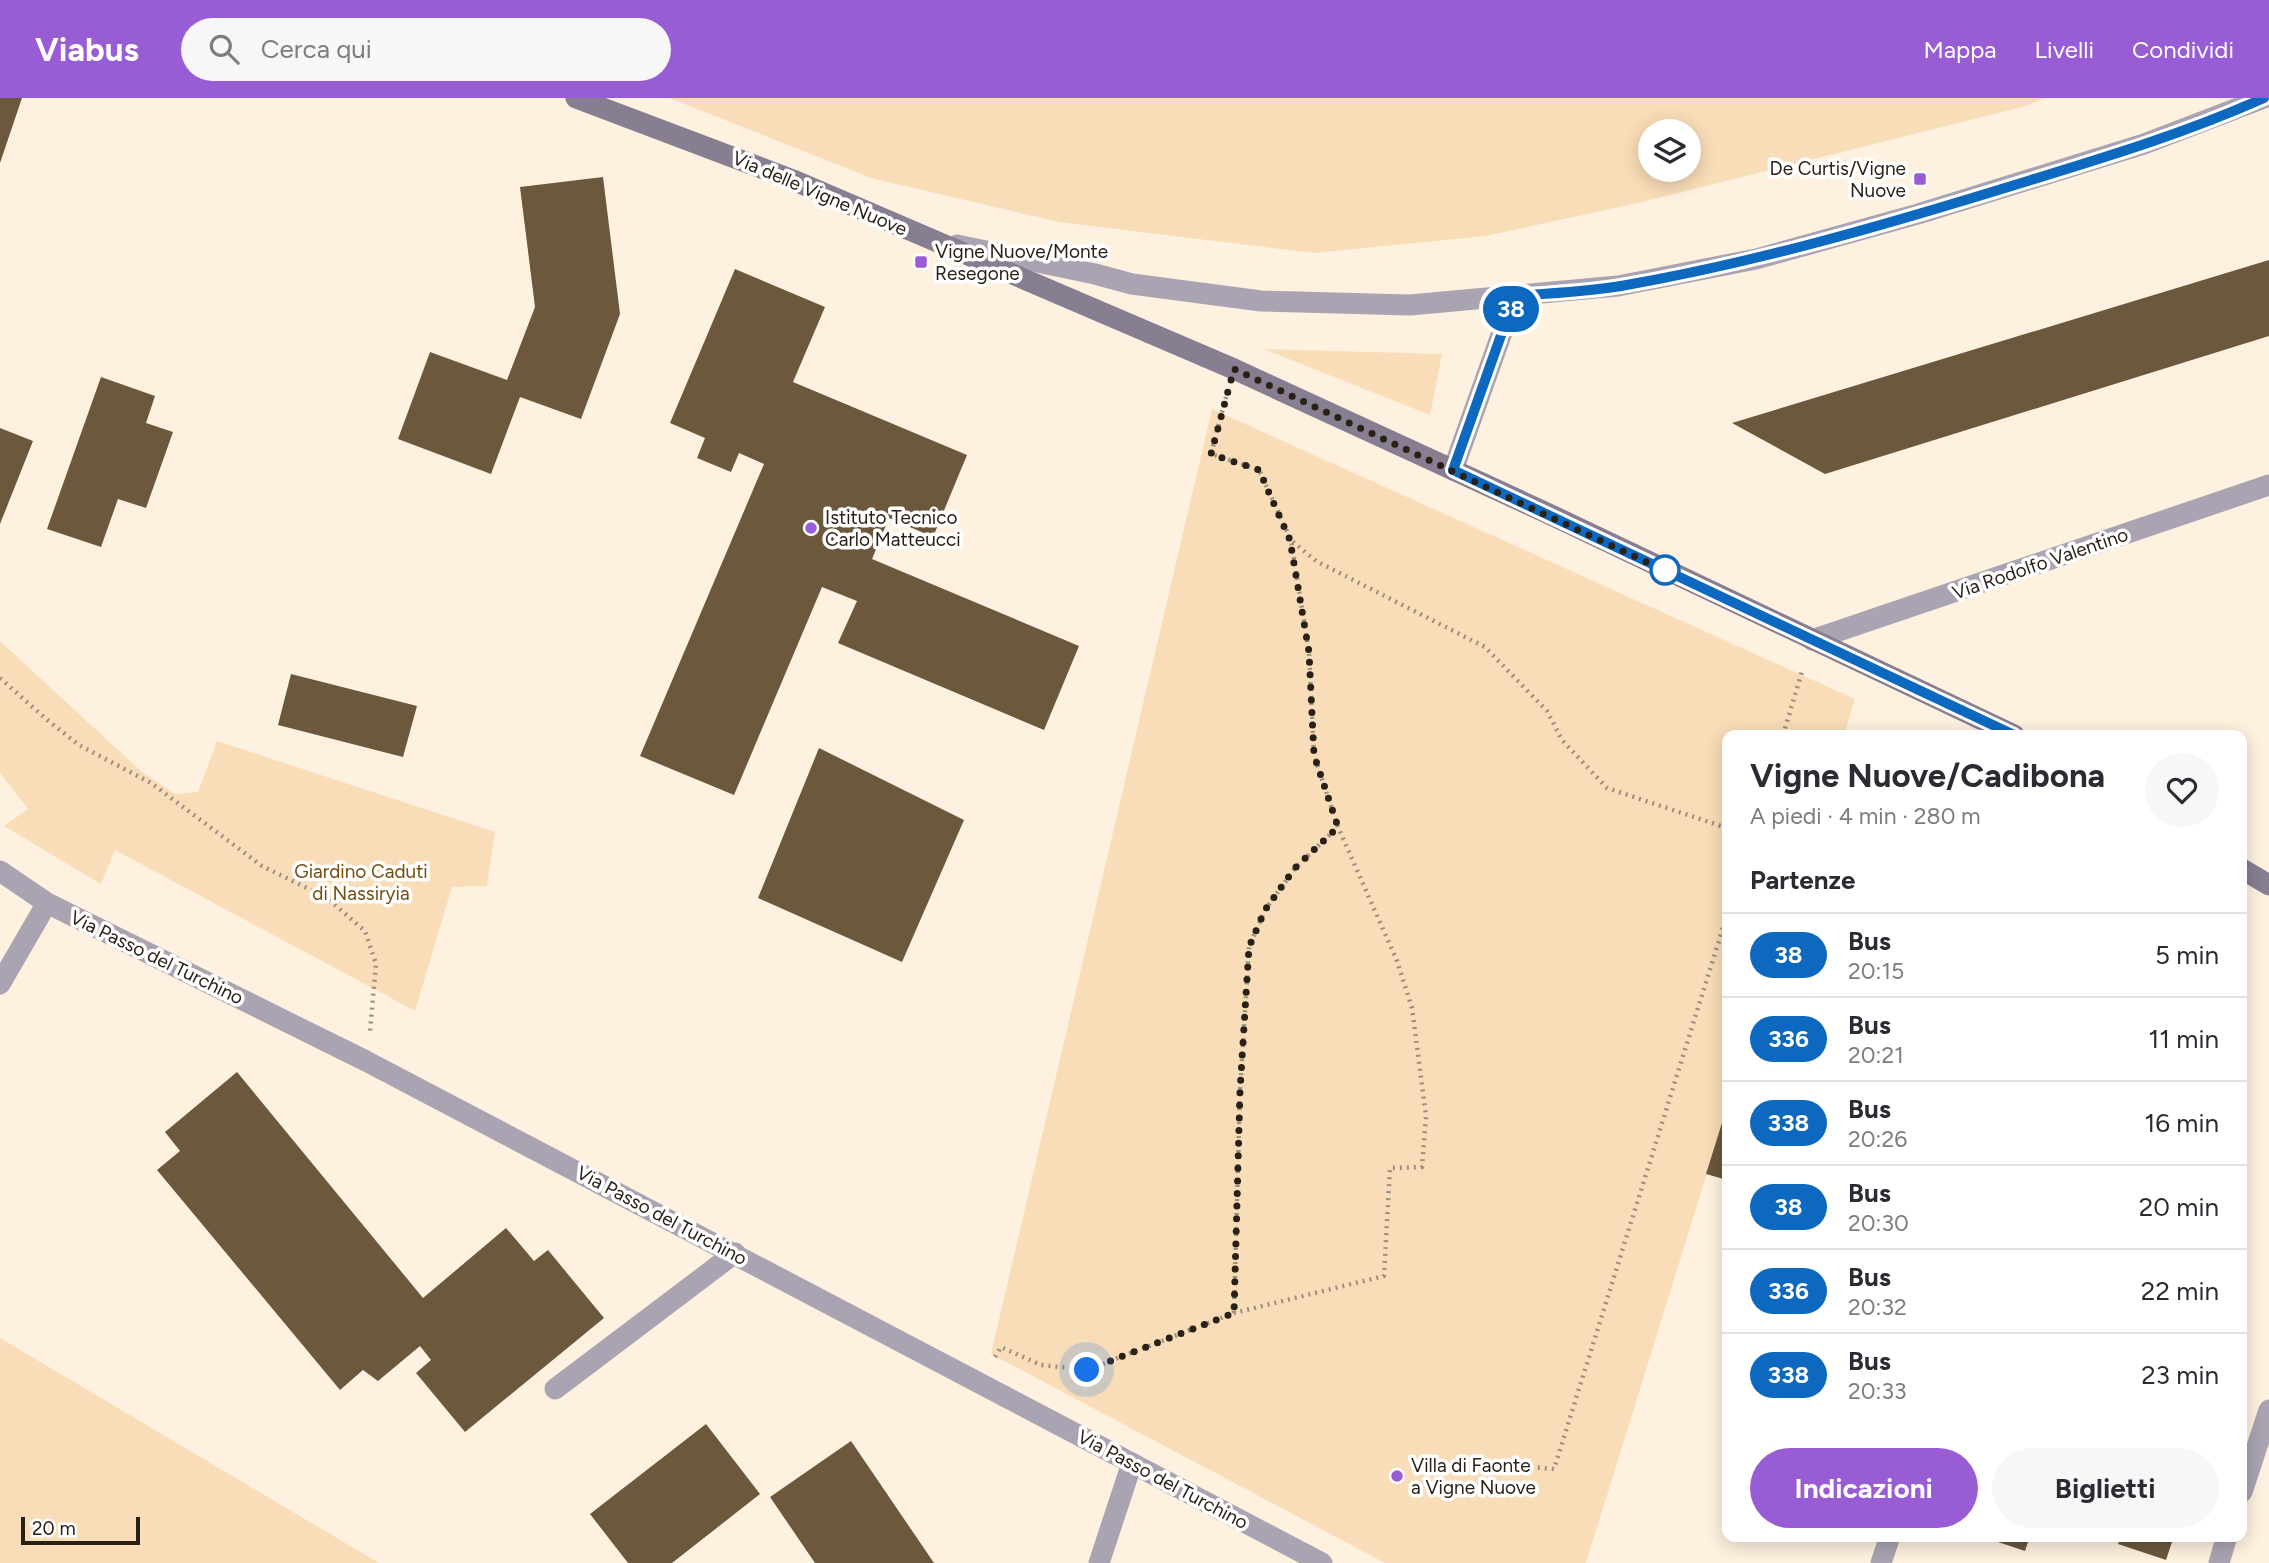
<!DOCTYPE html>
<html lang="it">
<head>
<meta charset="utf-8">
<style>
	:root { --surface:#fff; --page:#f7f7f7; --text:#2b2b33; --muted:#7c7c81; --line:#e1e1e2; --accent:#985cd4 }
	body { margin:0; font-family:Figtree,sans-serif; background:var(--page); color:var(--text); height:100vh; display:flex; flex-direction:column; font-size:26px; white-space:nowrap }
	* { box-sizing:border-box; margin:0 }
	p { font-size:23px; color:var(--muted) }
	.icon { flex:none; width:38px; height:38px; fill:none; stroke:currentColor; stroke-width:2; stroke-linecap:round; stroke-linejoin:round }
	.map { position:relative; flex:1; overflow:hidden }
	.side { position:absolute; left:1722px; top:632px; width:525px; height:812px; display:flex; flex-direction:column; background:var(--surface); border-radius:14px; box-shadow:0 4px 18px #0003 }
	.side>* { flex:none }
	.badge { padding:0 14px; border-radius:23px; font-size:24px; line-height:46px }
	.controls { position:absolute; left:1638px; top:21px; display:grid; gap:14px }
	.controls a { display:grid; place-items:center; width:63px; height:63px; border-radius:50%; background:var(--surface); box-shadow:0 4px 18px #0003; font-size:35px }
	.scale { position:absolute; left:21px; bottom:18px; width:119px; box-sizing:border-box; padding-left:7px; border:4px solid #292116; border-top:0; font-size:19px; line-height:24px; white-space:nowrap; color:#292116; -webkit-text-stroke:5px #fff; paint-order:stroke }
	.you { position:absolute; width:35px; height:35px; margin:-18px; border:5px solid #fff; border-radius:50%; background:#1a73e8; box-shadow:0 0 0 10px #1a73e833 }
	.map>.badge { position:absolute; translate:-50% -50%; box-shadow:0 0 0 4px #fff }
	h2 { padding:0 28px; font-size:26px; line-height:63px }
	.round { display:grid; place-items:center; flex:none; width:74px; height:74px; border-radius:37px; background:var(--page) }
	.summary { display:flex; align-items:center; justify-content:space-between; height:119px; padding:0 28px }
	h1 { font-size:33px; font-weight:700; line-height:52px }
	.cta { display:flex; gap:14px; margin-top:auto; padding:14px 28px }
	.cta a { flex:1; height:80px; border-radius:42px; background:var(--accent); color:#fff; font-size:28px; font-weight:700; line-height:80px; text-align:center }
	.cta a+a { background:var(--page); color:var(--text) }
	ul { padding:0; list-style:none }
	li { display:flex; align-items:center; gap:21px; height:84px; padding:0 28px; border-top:2px solid var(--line) }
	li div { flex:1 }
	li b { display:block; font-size:26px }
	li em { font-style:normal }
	li .badge { min-width:77px; font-weight:700; text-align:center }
	header { display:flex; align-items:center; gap:42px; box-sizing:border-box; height:98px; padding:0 35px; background:var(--accent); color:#fff }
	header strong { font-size:33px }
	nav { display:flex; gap:38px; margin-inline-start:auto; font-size:24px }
	.search { width:490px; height:63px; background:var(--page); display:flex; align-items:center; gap:18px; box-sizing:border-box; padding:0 24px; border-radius:38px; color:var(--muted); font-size:26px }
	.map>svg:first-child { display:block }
	.green { fill:#f9ddb8; fill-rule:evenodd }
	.building { fill:#6b583d }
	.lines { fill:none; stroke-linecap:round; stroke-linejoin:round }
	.path { stroke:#9b8f81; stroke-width:4.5; stroke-dasharray:2 5; stroke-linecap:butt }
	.lane { stroke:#aaa4b2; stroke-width:21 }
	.street { stroke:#aaa4b2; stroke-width:21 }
	.secondary { stroke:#877e92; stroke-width:21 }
	.line-casing { stroke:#fff; stroke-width:16 }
	.line { stroke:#0c69bf; stroke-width:10 }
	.walk { stroke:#292116; stroke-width:7; stroke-dasharray:0 12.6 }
	.poi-dot { fill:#985cd4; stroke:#fff; stroke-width:2.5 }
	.stop-dot { fill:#fff; stroke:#0c69bf; stroke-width:3.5 }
	.labels { text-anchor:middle; stroke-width:7; stroke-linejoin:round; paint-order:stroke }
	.poi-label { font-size:19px; fill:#292116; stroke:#fff; text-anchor:start }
	.street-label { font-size:19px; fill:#292116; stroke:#fff }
	.park-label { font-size:19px; fill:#734e0f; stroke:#fff }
</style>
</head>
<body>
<header>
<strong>Viabus</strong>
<div class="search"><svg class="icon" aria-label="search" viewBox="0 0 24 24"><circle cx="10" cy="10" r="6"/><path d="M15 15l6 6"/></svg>Cerca qui</div>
<nav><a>Mappa</a><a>Livelli</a><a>Condividi</a></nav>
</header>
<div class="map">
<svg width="2269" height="1465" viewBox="0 0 2269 1465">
	<rect width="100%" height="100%" fill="#fff1df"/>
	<path class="green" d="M669 0H2044L2026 8 1642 104 1486 138 1314 155 1059 124 871 80ZM1689 33V72H1650V33Z
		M1264 251 1442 256 1430 317Z
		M1212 311 1855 601 1844 637H1727V1011L1586 1465H1385L991 1256Z
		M0 543 142 674 175 696 198 694 217 643 495 734 487 788 452 789 415 913 115 752 101 786 4 728 28 711 0 675Z
		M0 1240 379 1465H0Z"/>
	<path class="building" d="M0 0H22L0 65Z
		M603 79 620 216 581 321 520 299 491 376 398 341 430 254 507 282 535 209 520 89Z
		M2269 162V238L1825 376 1732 325Z
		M735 171 825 209 793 284 967 357 933 439 889 420 872 461 1079 548 1044 632 838 545 857 503 822 489 734 697 640 658 764 366 739 355 731 374 697 360 705 340 670 325Z
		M101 279 155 298 146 325 173 334 146 410 118 401 101 449 47 431Z
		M0 330 33 343 0 426Z
		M291 576 417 608 403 659 278 627Z
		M819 650 964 722 902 864 758 800Z
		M237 974 423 1200 506 1130 534 1163 548 1152 604 1220 465 1334 416 1275 431 1262 420 1248 378 1283 363 1272 340 1292 157 1072 180 1053 165 1034Z
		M1727 1009V1082L1706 1076Z
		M706 1326 760 1396 672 1465H628L590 1416Z
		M851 1343 934 1465H815L770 1399Z
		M1980 1438H2030L2025 1453Z
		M2121 1438H2174L2166 1462 2118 1446Z"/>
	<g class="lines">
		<path class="path" d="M1226 299 1211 356 1259 372 1291 442 1316 463 1485 549 1547 613 1562 642 1607 690 1727 730
			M0 580 46 621 79 647 151 685 262 768 327 800 365 833 376 866 370 933
			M1783 637 1803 570
			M1234 1215 1240 993 1249 849 1265 812 1295 770 1338 729
			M995 1259 1001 1249 1041 1267 1087 1272 1234 1215 1384 1178 1390 1070 1422 1069 1426 1018 1412 910 1397 863 1338 729 1314 657 1309 554 1291 442
			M1496 1366 1554 1371 1727 817"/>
		<path class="lane" d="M0 886 47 805
			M555 1291 735 1155
			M1099 1465 1132 1365"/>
		<path class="street" d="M957 147 1095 176 1132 186 1261 203 1410 207 1618 188 1756 161 1918 116 2144 46 2264 0
			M1453 372 1515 198
			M1812 542 2269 387
			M0 773 47 805 366 963 1322 1465
			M2242 1394 2269 1312
			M1881 1465 1890 1438
			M2219 1465 2227 1438"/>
		<path class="secondary" d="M576 0 793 82 1234 271 1549 416 2014 637
			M2242 771 2269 787"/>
	</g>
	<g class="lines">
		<g class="line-casing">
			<path id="line" d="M2014 637 1453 372 1515 198C1550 195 1586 194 1621 188 1748 166 1871 131 1995 93 2086 65 2177 39 2264 0"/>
		</g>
		<use href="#line" class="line"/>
		<path class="walk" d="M1087 1272 1234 1215 1240 993 1249 849 1265 812 1295 770 1338 729 1314 657 1309 554 1290 442 1259 372 1211 356 1234 271 1668 474 1665 472"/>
	</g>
	<g class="poi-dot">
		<rect x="1913" y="74" width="14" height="14" rx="3.5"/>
		<rect x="914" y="157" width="14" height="14" rx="3.5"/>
		<circle cx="811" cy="430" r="7"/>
		<circle cx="1397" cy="1378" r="7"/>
	</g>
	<circle class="stop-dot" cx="1665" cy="472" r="14"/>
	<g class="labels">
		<g class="poi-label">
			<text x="1906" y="77" text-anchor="end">De Curtis/Vigne<tspan x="1906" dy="22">Nuove</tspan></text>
			<text x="935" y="160">Vigne Nuove/Monte<tspan x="935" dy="22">Resegone</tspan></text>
			<text x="825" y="426">Istituto Tecnico<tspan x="825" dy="22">Carlo Matteucci</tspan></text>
			<text x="1411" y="1374">Villa di Faonte<tspan x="1411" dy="22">a Vigne Nuove</tspan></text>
		</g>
		<g class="street-label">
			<text transform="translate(820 95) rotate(23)" y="7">Via delle Vigne Nuove</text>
			<text transform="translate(2040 465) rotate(-19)" y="7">Via Rodolfo Valentino</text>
			<text transform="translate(157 859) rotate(26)" y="7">Via Passo del Turchino</text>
			<text transform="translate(662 1117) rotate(28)" y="7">Via Passo del Turchino</text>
			<text transform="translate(1163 1381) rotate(28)" y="7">Via Passo del Turchino</text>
		</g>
		<g class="park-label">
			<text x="361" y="780">Giardino Caduti<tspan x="361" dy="22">di Nassiryia</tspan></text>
		</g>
	</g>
</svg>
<div class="controls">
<a><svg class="icon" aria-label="layers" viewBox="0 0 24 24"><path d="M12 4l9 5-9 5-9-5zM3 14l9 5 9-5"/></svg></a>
</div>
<div class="scale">20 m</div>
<div class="you" style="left:1087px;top:1272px"></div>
<b class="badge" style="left:1511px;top:211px;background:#0c69bf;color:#fff">38</b>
<section class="side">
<div class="summary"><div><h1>Vigne Nuove/Cadibona</h1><p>A piedi · 4 min · 280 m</p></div><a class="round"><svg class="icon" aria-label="heart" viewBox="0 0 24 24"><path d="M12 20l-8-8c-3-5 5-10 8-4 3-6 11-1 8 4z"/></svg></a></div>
<h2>Partenze</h2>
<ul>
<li><span class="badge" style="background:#0c69bf;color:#fff">38</span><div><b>Bus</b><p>20:15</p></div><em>5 min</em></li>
<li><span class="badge" style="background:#0c69bf;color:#fff">336</span><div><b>Bus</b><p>20:21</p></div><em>11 min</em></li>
<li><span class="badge" style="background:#0c69bf;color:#fff">338</span><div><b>Bus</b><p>20:26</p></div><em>16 min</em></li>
<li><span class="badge" style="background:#0c69bf;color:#fff">38</span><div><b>Bus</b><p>20:30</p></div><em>20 min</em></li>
<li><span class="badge" style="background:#0c69bf;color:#fff">336</span><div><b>Bus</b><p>20:32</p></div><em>22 min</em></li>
<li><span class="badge" style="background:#0c69bf;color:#fff">338</span><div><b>Bus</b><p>20:33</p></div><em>23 min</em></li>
</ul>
<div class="cta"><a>Indicazioni</a><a>Biglietti</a></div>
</section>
</div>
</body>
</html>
